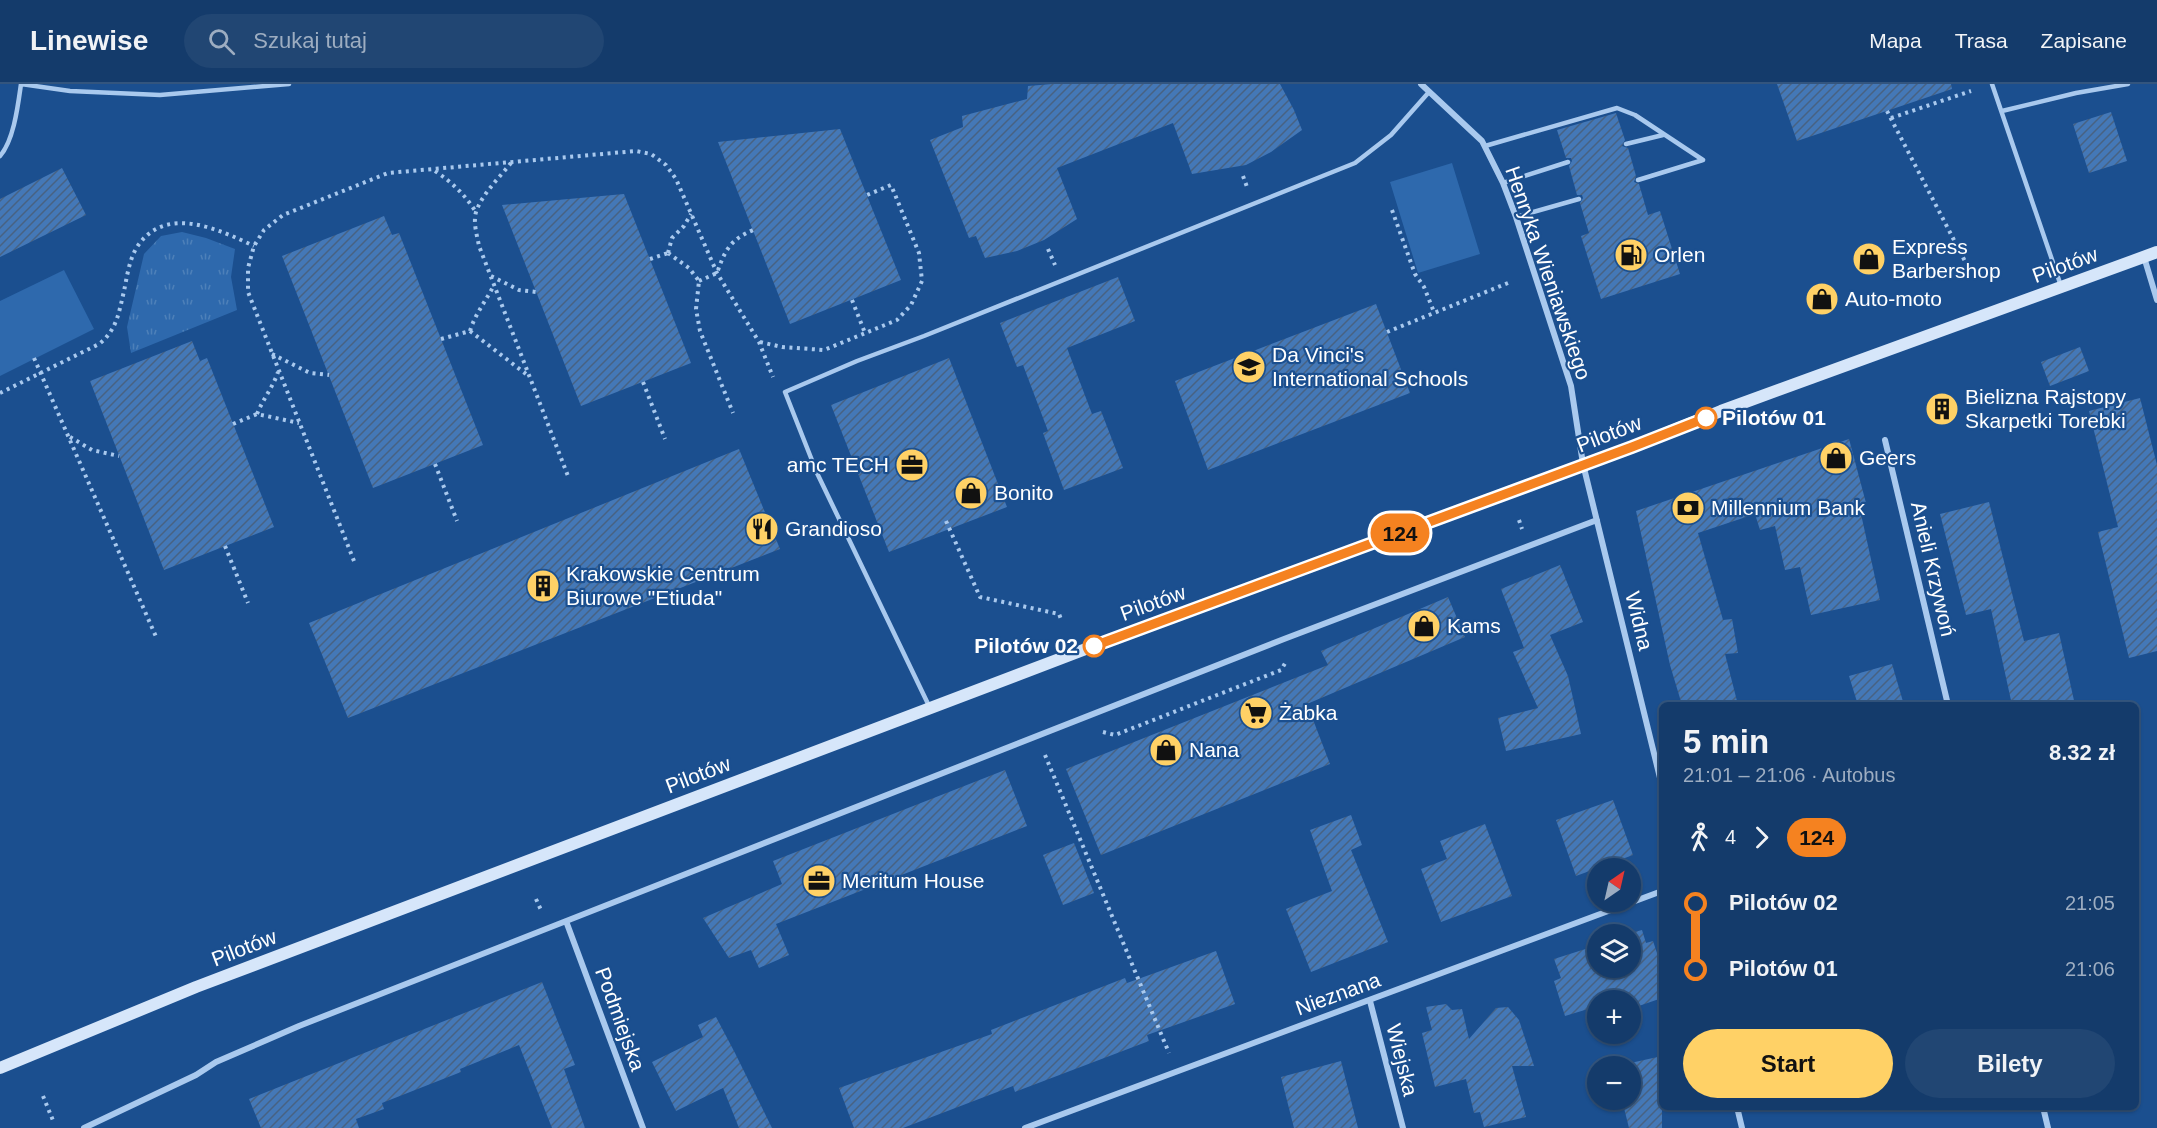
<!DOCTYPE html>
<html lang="pl">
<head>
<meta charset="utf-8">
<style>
	:root { --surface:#143b6b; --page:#214673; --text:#f1f3f6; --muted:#9dadc1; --line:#33557e; --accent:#ffd166 }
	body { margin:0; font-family:Arial,sans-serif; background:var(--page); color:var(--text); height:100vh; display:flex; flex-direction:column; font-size:22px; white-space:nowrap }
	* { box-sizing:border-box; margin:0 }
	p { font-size:20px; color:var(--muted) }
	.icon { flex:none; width:33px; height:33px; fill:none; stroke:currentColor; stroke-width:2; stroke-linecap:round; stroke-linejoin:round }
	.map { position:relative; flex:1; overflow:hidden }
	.side { position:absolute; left:1659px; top:618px; width:480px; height:408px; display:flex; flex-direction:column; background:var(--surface); border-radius:9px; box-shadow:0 2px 4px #0004,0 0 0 2px var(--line) }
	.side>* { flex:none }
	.badge { padding:0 12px; border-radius:20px; font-size:21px; line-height:39px }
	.needle { width:39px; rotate:34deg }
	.tools { position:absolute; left:1587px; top:774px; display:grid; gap:12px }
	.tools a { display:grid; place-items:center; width:54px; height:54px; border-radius:50%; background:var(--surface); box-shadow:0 2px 4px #0004,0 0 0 2px var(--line); font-size:30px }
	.map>.badge { position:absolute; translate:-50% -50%; box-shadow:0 0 0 3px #fff }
	.legs { display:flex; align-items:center; gap:9px; height:66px; padding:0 24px; font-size:20px }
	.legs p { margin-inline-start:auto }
	.overview { display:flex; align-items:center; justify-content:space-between; height:102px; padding:0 24px }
	h1 { font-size:33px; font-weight:800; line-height:45px }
	.primary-button { display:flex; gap:12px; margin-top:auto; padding:12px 24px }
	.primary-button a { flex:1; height:69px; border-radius:36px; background:var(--accent); color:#111; font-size:24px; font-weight:800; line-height:69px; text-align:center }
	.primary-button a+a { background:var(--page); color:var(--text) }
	ul { padding:0 24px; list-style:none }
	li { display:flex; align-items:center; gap:21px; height:66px; font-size:22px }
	li i { display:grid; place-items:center; width:9px; height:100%; margin:0 8px; background:currentColor }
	li i::after { content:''; width:15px; height:15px; margin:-8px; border:4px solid; border-radius:50%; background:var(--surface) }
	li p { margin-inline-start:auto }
	li:first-child i { background:linear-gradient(#0000 50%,currentColor 0) }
	li:last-child i { background:linear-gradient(currentColor 50%,#0000 0) }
	header { display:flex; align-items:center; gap:36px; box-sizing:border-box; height:84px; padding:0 30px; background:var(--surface); border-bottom:2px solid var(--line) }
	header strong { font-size:28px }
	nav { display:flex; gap:33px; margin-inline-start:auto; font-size:21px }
	.search { width:420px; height:54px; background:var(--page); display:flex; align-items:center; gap:15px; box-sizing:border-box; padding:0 21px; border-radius:33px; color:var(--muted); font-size:22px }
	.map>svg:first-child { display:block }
	.grass { fill:#2e69ad }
	.park { fill:url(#park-tufts) }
	.building { fill:url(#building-hatch) }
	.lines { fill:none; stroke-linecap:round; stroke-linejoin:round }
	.path { stroke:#a9c9ee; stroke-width:4; stroke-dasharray:3 4.5; stroke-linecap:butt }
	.lane { stroke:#a9c9ee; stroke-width:4.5 }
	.street { stroke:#a9c9ee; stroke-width:6 }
	.secondary { stroke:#d6e6fa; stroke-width:12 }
	.line-1-casing { stroke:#fff; stroke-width:14 }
	.line-1 { stroke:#f58220; stroke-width:9 }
	.stop-1-dot { fill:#fff; stroke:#f58220; stroke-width:3 }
	.labels { text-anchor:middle; stroke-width:4.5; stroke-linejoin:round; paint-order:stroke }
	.poi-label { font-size:21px; fill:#fff; stroke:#1b4f8f; text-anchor:start }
	.street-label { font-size:21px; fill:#fff; stroke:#1b4f8f }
	.stop-label { font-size:21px; font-weight:bold; fill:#fff; stroke:#1b4f8f; text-anchor:start }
</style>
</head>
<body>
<header>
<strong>Linewise</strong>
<div class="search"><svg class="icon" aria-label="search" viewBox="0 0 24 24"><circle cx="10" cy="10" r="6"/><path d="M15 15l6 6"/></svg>Szukaj tutaj</div>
<nav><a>Mapa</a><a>Trasa</a><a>Zapisane</a></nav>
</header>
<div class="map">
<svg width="2157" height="1044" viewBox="0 0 2157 1044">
	<defs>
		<pattern id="park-tufts" width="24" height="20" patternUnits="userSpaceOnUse" patternTransform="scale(1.5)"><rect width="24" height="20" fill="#2e69ad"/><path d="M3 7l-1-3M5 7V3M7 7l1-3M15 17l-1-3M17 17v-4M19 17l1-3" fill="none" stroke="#4d80b9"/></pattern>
		<pattern id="building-hatch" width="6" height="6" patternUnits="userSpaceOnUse" patternTransform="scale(1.5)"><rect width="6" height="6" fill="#4478b7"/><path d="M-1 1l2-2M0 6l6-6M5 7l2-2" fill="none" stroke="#486282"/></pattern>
	</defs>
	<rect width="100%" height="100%" fill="#1b4f8f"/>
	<path class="grass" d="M1452 79 1480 170 1418 189 1390 98Z
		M64 186 94 245 0 292V217Z"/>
	<path class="park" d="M182 148 206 154 235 165 231 193 237 226 131 269 127 243 144 170 161 152Z"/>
	<path class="building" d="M1052 0H1280L1294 26 1302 46 1271 68 1246 81 1192 90 1173 39 1057 84 1077 135 1044 156 1017 167 985 174 976 152 969 154 930 56 963 43 962 32 1027 15 1028 2Z
		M1777 0H1951L1952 5 1797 57Z
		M2111 28 2127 77 2089 89 2073 40Z
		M1616 29 1625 56 1622 62 1628 64 1636 92 1634 98 1639 100 1648 131 1660 127 1680 190 1601 215 1581 152 1589 149 1580 119 1583 114 1582 111H1577L1569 82 1572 77 1571 74H1566L1557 46Z
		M840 45 901 196 790 240 718 58Z
		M62 84 86 131 0 173V115Z
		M624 110 691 279 581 322 502 121Z
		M384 132 392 151 399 149 483 361 373 404 282 172Z
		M1118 193 1135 237 1067 264 1092 330 1101 327 1123 384 1064 406 1043 349 1048 347 1023 281 1017 283 1000 239Z
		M1376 220 1410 309 1208 386 1175 297Z
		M192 257 200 277 207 274 274 443 164 486 90 297Z
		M2080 263 2089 287 2050 302 2041 278Z
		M949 274 1007 423 889 468 831 321Z
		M2140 314 2157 381V567L2129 574 2098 448 2118 443 2089 327Z
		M1849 355 1866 419 1859 421 1880 516 1811 531 1800 483 1785 486 1775 442 1760 446 1755 430 1698 449 1723 536 1732 535 1738 569 1725 570 1738 621H1682L1670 581 1636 427Z
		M739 365 780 465 348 634 309 539Z
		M1989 418 2024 557 2059 549 2075 621H2012L1991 525 1966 531 1940 430Z
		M1560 481 1583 538 1550 551 1568 592 1581 650 1506 667 1498 634 1538 624 1513 568 1524 564 1501 505Z
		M1448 513 1465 553 1307 620 1330 680 1101 771 1066 685 1328 581 1321 567Z
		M1892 580 1904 621H1858L1849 592Z
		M1005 686 1027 742 776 840 789 871 759 884 751 866 729 874 703 834 782 800 773 777Z
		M1613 716 1633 771 1576 792 1556 736Z
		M1351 731 1362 761 1351 766 1388 858 1311 888 1286 825 1332 807 1310 746Z
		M1485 740 1512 812 1441 838 1421 785 1447 775 1440 757Z
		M1074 759 1094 809 1063 821 1043 771Z
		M1642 846 1646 859 1653 857 1662 884V914L1633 924 1628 911 1613 916H1598V922L1565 932 1554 897 1561 894 1554 875 1598 861V884H1630V850H1627Z
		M1216 867 1235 920 1147 951 1149 957 1015 1008 1013 1002 903 1044H854L839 1004 992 950 991 946 1125 894 1127 899Z
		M542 898 575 981 564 985 585 1044H552L519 961 460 985 461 988 382 1019 384 1025 356 1035 359 1044H261L249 1015Z
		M1446 920 1452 926 1462 925 1469 955 1496 924 1508 923 1519 936 1534 982H1512L1526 1033 1484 1043 1480 1028 1474 1029 1466 995 1435 1003 1422 949 1432 946 1426 923Z
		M716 933 735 969 772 1044H739L723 1004 676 1027 652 978 703 953 698 941Z
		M1662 972V1044H1629L1622 1016H1630V982H1617Z
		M1341 977 1358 1044H1294L1281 993Z"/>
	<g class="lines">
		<path class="path" d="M1887 27 1969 185
			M1891 34 1971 7
			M511 79C499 94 482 110 476 128 473 139 477 151 479 162L568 392
			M435 87C452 98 465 111 476 128
			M1243 92 1247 103
			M1392 126 1415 190 1424 203 1434 228
			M1048 165 1055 181
			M668 169 689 184 699 197 696 225 700 247 733 329
			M668 169 672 154 684 142 691 130
			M650 175 668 169
			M491 192 519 206 536 208
			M699 197 717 189C725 166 730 156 753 146
			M852 216 865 249
			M470 247 526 290
			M470 247C475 230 486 217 494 201
			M1387 248 1508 199
			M441 255 470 247
			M760 258 782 263 824 266 897 236 911 221 922 197 919 169 891 101 867 111
			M272 270 310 289 329 291
			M34 274 157 555
			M643 298 665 355
			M0 309 99 260C117 246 119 228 124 207 127 193 129 176 137 163 165 120 218 145 254 162
			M257 330C263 315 273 303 278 288
			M233 340 257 330 299 339
			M70 353 92 366 119 372
			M435 380 457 437
			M1519 436 1522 445
			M946 437 980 513 1059 530 1061 535
			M225 462 248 519
			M354 477 248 208V184L254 162 264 146 283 131 388 89 636 67 651 70 666 81 676 95 717 189 759 258 773 293
			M1103 648 1115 651 1281 586 1287 576
			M1045 671 1169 969
			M536 815 541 826
			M43 1012 54 1039"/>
		<path class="lane" d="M21 0 70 7 160 11 289 0
			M1992 0 2061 202
			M2002 27 2076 9 2128 0
			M1626 60 1663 51
			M1485 62 1617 24 1635 31 1703 76
			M0 72C14 56 18 21 21 0
			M1638 96 1703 76
			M1503 99 1568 78
			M1516 133 1579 115
			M930 624 817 389 785 308 857 277 924 252 1355 79 1391 51 1429 8"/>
		<path class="street" d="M1421 0 1482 57 1503 99 1516 133 1571 302 1583 380 1662 702
			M2144 173 2157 216
			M1885 356 1948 621
			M566 837 643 1044
			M1370 917 1403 1044
			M1737 1023 1742 1044
			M2043 1023 2048 1044
			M84 1044 196 991 216 978 299 942 1284 555 1597 436
			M1025 1044 1662 807"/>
		<path class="secondary" d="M0 984 196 903 1091 563 1632 363 1721 327 2157 168"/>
	</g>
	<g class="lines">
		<g class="line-1-casing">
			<path id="line-1" d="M1094 562 1632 363 1706 334"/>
		</g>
		<use href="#line-1" class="line-1"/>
	</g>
	<defs>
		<g id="fuel-disc" transform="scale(1.725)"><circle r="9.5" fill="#ffd166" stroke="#1b4f8f"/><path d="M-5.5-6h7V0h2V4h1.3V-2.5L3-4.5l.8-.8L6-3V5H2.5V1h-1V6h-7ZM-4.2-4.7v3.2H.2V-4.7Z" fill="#111"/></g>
		<g id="shop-disc" transform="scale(1.725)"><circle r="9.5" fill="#ffd166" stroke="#1b4f8f"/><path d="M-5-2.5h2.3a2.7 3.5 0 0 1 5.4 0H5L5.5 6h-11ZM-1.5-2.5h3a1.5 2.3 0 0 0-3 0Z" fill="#111"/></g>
		<g id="school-disc" transform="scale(1.725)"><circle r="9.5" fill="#ffd166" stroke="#1b4f8f"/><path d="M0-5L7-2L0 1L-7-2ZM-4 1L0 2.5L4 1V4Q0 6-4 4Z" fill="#111"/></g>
		<g id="building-disc" transform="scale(1.725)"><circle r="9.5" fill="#ffd166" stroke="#1b4f8f"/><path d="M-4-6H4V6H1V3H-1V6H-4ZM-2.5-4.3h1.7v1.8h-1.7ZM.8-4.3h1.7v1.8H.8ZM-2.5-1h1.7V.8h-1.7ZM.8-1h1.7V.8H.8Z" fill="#111"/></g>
		<g id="office-disc" transform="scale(1.725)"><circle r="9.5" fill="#ffd166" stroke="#1b4f8f"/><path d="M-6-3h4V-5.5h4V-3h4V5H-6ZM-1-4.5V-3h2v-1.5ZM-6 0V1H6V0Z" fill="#111"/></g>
		<g id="bank-disc" transform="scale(1.725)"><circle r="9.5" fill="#ffd166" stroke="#1b4f8f"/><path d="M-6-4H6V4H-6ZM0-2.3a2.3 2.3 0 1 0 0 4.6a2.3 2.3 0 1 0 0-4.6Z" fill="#111"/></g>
		<g id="restaurant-disc" transform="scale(1.725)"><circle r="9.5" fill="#ffd166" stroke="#1b4f8f"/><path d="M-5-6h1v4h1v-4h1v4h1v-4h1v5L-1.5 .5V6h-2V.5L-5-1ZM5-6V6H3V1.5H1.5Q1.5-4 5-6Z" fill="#111"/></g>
		<g id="supermarket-disc" transform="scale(1.725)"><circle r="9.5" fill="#ffd166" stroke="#1b4f8f"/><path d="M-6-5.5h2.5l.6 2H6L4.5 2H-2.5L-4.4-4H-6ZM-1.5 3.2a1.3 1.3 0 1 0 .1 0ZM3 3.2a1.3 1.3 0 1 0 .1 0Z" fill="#111"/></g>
	</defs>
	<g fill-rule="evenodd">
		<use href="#fuel-disc" x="1631" y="171"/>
		<use href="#shop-disc" x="1869" y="175"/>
		<use href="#shop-disc" x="1822" y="215"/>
		<use href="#school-disc" x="1249" y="283"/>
		<use href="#building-disc" x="1942" y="325"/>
		<use href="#shop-disc" x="1836" y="374"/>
		<use href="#office-disc" x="912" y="381"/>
		<use href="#shop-disc" x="971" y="409"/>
		<use href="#bank-disc" x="1688" y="424"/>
		<use href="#restaurant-disc" x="762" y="445"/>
		<use href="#building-disc" x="543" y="502"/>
		<use href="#shop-disc" x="1424" y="542"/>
		<use href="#supermarket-disc" x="1256" y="629"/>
		<use href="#shop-disc" x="1166" y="666"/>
		<use href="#office-disc" x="819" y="797"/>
	</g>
	<g class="stop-1-dot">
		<circle cx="1706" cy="334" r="10"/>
		<circle cx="1094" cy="562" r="10"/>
	</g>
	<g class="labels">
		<g class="poi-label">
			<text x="1892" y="170">Express<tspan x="1892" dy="24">Barbershop</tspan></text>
			<text x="1654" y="178">Orlen</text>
			<text x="1845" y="222">Auto-moto</text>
			<text x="1272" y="278">Da Vinci's<tspan x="1272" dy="24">International Schools</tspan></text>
			<text x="1965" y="320">Bielizna Rajstopy<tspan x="1965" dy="24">Skarpetki Torebki</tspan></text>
			<text x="1859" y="381">Geers</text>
			<text x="889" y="388" text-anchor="end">amc TECH</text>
			<text x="994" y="416">Bonito</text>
			<text x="1711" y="431">Millennium Bank</text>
			<text x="785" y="452">Grandioso</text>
			<text x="566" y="497">Krakowskie Centrum<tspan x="566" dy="24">Biurowe "Etiuda"</tspan></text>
			<text x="1447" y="549">Kams</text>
			<text x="1279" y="636">Żabka</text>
			<text x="1189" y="673">Nana</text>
			<text x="842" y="804">Meritum House</text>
		</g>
		<g class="street-label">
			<text transform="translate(2065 181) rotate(-20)" y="7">Pilotów</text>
			<text transform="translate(1548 189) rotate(71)" y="7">Henryka Wieniawskiego</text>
			<text transform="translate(1609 350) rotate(-21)" y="7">Pilotów</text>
			<text transform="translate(1933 485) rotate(77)" y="7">Anieli Krzywoń</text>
			<text transform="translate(1153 519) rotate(-20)" y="7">Pilotów</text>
			<text transform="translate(1639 537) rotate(76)" y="7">Widna</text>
			<text transform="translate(698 691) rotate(-21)" y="7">Pilotów</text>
			<text transform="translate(244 864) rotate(-21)" y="7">Pilotów</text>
			<text transform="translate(1338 910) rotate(-20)" y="7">Nieznana</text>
			<text transform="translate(620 935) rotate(70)" y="7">Podmiejska</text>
			<text transform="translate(1402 976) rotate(76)" y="7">Wiejska</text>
		</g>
		<g class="stop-label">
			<text x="1722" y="341">Pilotów 01</text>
			<text x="1078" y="569" text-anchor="end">Pilotów 02</text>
		</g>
	</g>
</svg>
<div class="tools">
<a><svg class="needle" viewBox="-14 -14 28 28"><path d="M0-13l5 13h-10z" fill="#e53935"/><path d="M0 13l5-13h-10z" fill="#9dadc1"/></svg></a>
<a><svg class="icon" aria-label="layers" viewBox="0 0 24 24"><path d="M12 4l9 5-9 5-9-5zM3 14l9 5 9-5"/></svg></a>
<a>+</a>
<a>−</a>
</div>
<b class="badge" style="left:1400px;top:449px;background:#f58220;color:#111">124</b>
<section class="side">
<div class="overview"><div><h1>5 min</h1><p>21:01 – 21:06 · Autobus</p></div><b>8.32 zł</b></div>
<div class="legs"><svg class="icon" aria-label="walk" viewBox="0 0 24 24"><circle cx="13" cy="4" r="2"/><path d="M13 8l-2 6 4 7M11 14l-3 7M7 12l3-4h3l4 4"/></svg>4<svg class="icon" aria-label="forward" viewBox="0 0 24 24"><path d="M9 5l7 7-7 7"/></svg><b class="badge" style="background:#f58220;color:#111">124</b></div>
<ul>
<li><i style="color:#f58220"></i><b>Pilotów 02</b><p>21:05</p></li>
<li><i style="color:#f58220"></i><b>Pilotów 01</b><p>21:06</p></li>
</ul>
<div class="primary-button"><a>Start</a><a>Bilety</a></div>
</section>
</div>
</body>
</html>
